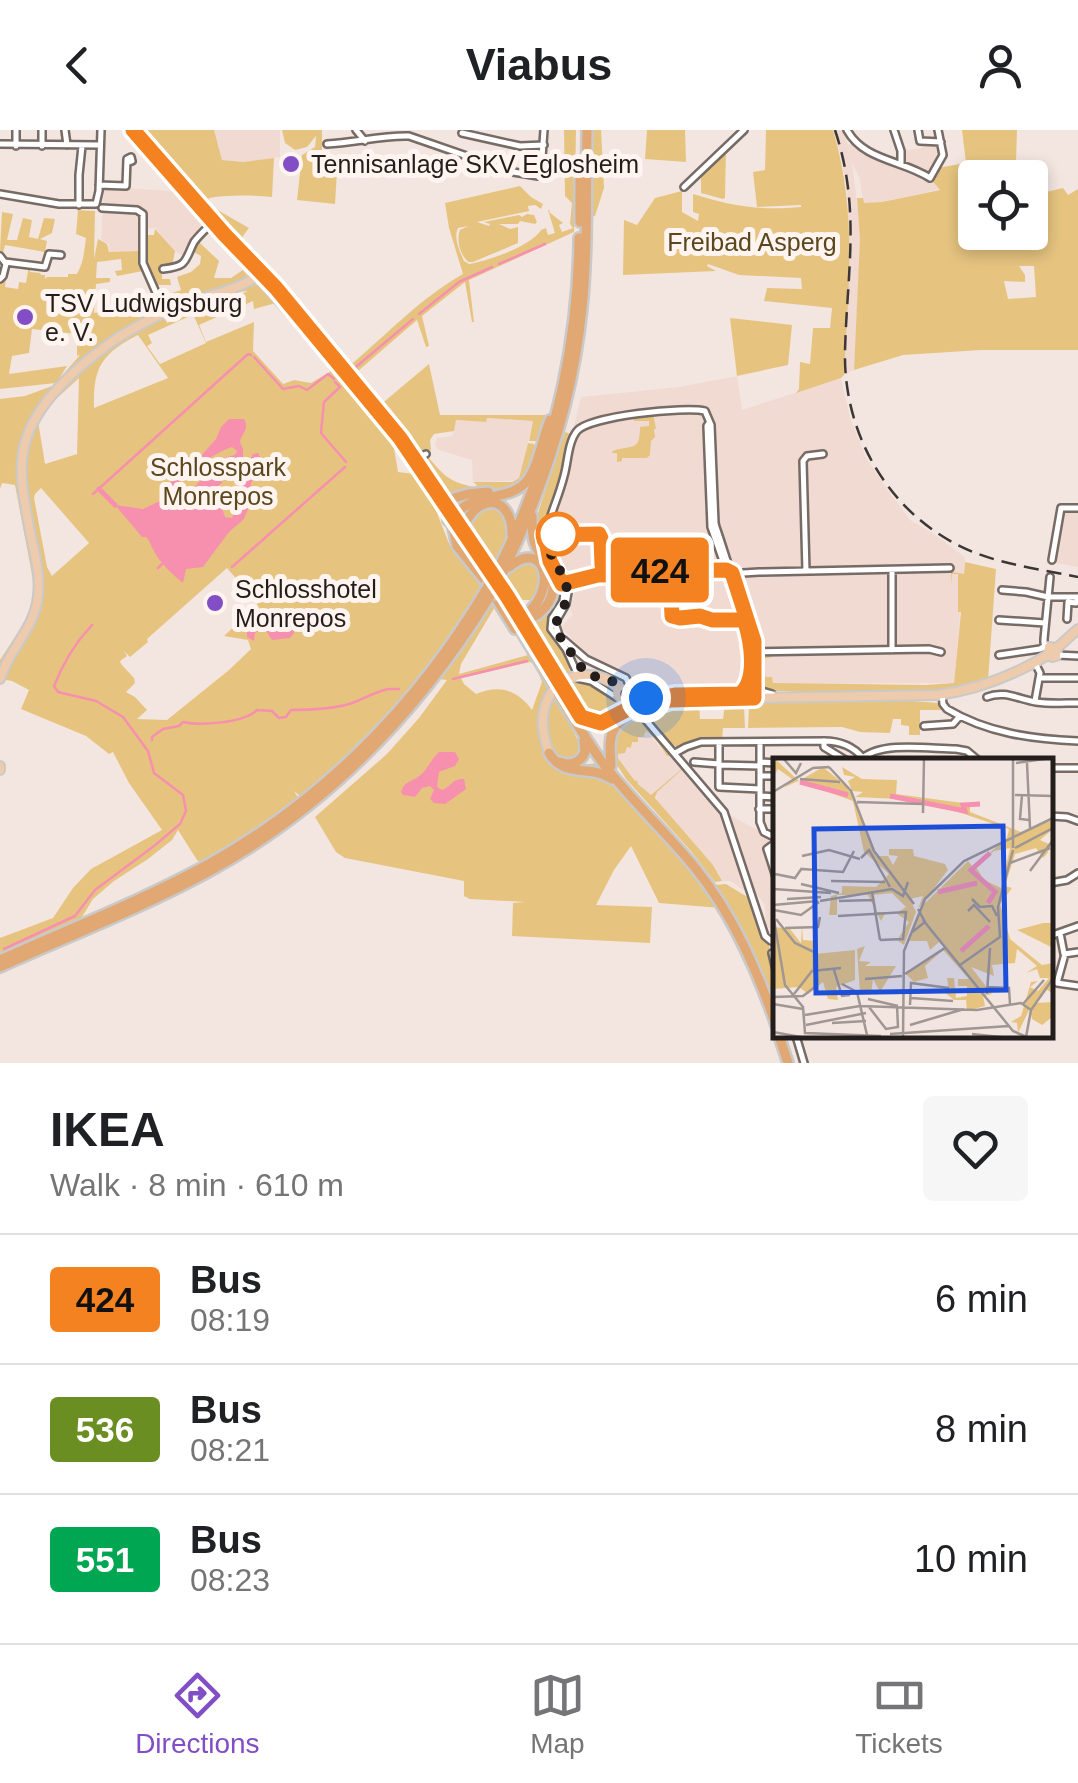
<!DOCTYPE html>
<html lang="en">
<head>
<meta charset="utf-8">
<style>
	:root { --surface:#fff; --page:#f6f6f6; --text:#202124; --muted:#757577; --line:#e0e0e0; --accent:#814ec6 }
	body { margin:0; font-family:Helvetica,sans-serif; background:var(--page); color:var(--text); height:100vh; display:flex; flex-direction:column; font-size:38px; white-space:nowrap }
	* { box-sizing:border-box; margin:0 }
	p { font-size:32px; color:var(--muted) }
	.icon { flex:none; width:55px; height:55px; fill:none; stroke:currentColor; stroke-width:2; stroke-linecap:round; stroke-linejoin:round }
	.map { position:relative; height:933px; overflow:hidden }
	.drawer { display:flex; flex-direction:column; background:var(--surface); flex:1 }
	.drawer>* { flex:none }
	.badge { padding:0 20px; border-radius:8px; font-size:35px; line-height:65px }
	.fabs { position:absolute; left:958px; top:30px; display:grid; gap:20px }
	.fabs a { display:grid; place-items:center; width:90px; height:90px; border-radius:10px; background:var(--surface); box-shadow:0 5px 15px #0003; font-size:50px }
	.you { position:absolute; width:50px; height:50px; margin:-25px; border:8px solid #fff; border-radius:50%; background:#1a73e8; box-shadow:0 0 0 15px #1a73e833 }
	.map>.badge { position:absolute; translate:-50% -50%; box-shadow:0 0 0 5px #fff }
	.round { display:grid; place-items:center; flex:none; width:105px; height:105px; border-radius:10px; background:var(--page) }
	.overview { display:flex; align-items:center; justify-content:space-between; height:170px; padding:0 50px }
	h1 { font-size:48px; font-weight:800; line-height:75px }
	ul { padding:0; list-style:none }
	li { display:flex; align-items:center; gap:30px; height:130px; padding:0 50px; border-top:2px solid var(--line) }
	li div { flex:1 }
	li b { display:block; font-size:38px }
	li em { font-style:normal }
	li .badge { min-width:110px; font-weight:700; text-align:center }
	header { display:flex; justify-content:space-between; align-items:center; height:130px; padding:0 50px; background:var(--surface); font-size:45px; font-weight:800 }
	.menu { display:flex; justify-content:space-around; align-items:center; height:140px; border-top:2px solid var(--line); background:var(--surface); font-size:28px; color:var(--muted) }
	.menu a { display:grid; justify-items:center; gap:5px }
	.menu .selected { color:var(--accent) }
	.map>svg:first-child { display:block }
	.built { fill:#f0dad2 }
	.green { fill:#e6c480; fill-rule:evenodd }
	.water { fill:#f78fae; fill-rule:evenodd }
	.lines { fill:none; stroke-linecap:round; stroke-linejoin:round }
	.stream { stroke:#f78fae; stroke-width:2.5 }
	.canal { stroke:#f78fae; stroke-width:5 }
	.minor-casing { stroke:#776b66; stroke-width:10 }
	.major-casing { stroke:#cac9c9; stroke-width:12 }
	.highway-casing { stroke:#cac9c9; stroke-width:14 }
	.minor { stroke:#fff; stroke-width:5 }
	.major { stroke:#edcbac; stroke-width:8 }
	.highway { stroke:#e1a874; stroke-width:9 }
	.rail { stroke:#3c3634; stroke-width:2.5; stroke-dasharray:15 8; stroke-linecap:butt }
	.major-bridge-casing { stroke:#cac9c9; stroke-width:12; stroke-linecap:butt }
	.highway-bridge-casing { stroke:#cac9c9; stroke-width:14; stroke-linecap:butt }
	.major-bridge { stroke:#edcbac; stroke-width:8 }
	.highway-bridge { stroke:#e1a874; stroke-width:9 }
	.line-casing { stroke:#fff; stroke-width:22 }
	.line { stroke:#f58220; stroke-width:15 }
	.walk { stroke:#231e1c; stroke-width:10; stroke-dasharray:0 18 }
	.poi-dot { fill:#814ec6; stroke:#fff4ef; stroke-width:4 }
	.stop-dot { fill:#fff; stroke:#f58220; stroke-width:5 }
	.labels { text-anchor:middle; stroke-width:10; stroke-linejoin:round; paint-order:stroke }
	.poi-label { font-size:25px; fill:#231e1c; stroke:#fff4ef; text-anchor:start }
	.park-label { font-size:25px; fill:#5a471d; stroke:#fff4ef }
	.inset-river { fill:none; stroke:#f78fae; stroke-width:5 }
	.inset-road { fill:none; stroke:#a09692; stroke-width:2.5 }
	.view { fill:#1d4ed8; fill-opacity:0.15; stroke:#1d4ed8; stroke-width:5 }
	.inset-edge { fill:none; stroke:#231e1c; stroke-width:5 }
</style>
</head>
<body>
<header><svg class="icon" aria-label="back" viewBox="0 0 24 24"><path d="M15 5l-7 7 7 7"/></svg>Viabus<svg class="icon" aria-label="person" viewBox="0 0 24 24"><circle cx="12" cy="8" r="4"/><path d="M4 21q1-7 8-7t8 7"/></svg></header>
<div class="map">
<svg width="1078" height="933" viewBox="0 0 1078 933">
	<rect width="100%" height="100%" fill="#f3e6e0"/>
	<path class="built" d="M214 0H280V27L243 32 222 30Z
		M833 0H843L848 15 854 12 900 34 901 21 922 18 920 11 941 12 943 23 930 48 941 59 881 72 863 74 860 50 852 32 860 98V121L854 240 844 245 848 69 841 26Z
		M104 57 171 61 176 64 202 95 186 127 175 121 155 98 143 99 141 121 110 122 109 114 101 110Z
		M737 246 742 280 841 248 850 288 866 328 887 359 910 390 934 404 965 427 954 553 741 554 700 555 651 565 648 556 634 558 629 544 621 543 613 536 610 538 584 522 561 497 573 484 570 480 576 457 570 440H560L554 429 547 401 577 305 574 297 581 267 680 257Z
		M486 288 533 291 519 348 512 351 473 352 472 330 439 320 435 316 437 308 453 306 455 290 486 292Z
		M1078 379V437L1052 432 1061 380Z
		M646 601 667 625H671L724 682 775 709V798H769L766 795 765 775 751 756 745 761 730 751H722L713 735 657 672 656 662 651 666 635 651 618 628V625L627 617 631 618 632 612H637L638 607 642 606Z"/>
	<path class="green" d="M133 0H214L222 30 243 32 274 28 272 67C250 65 231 65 209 68L207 74 249 98 243 106 245 117 266 135 294 176 342 234 350 231 353 233C388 203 422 167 463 144L449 98 445 73 520 56 531 67 543 74 541 79 535 75 528 76 529 81 477 92 489 96 490 94 484 92 519 85 522 87 527 84 534 85 537 92 535 94 520 91 518 94H499L510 99 518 97V113L473 132H469C460 126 456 110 460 100L468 96 458 98C453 109 460 121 464 131L469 134C488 131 531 116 541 100L546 98 548 105 555 103 548 80H550L549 82 563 93 559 95 562 102 573 98 570 94 572 73 565 66 564 0H576L574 102 469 150 474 192H472L465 152 422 186 429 216 426 217 417 190 351 247Z
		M282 0H322V24L338 25 335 74 297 70 302 25 315 17 316 6 307 17 295 20 285 13Z
		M592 0H601L604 58 595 86 591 87Z
		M647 0H685L686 32 645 29Z
		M766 0H833C858 84 848 159 844 245L841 248 796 263 799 259 800 232 810 234 813 198H830L832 178 764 171 767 158 802 159 801 148 739 145 708 134 707 136 716 141 623 145 624 90 637 95 655 68 682 61V82L698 91 699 84 693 82V64C732 76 760 81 801 77V75L757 77 753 42 765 40Z
		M962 0H1017L1016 32 1021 47 975 48V102H1030V59L1046 62 1063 58 1068 65 1078 59V220H981L903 225 854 240 860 109 857 68H863L864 73 882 72 940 60 930 48 937 38 966 33ZM1019 136H1034L1036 167 1008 169 1004 151 1025 152V145Z
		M726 19 725 68 723 69 701 63V43Z
		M78 80 95 81 94 129 98 109 107 114 109 122 139 121 143 141 117 146 115 141 122 140 121 129 97 132 96 148H110V152L96 154 94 183 128 177 131 183 158 174V183L125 202 89 229 90 231 118 211 158 189 165 188 167 193 173 191 169 188V184L231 165 232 168 248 161 238 162 255 154 266 159 276 173 254 179 253 171 199 195 206 212 254 192 253 221 283 254 294 250 311 253 333 240 340 245 393 312 398 342 415 344 420 348 431 368 450 416 484 454C453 506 419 555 377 599 354 623 327 645 301 667L294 661 299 669 266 693 202 733 197 730 178 700 172 710 148 729 114 751 93 769 77 795 0 830V808L53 788 73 758 91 739 162 700 129 653 113 622 109 624 86 606 21 579 29 560 12 551 0 549V530L26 490 32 472 34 455 15 355 2 353 0 359V269L25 266 52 256 46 268 56 253 0 259V153L6 149 5 157 18 159 19 152 26 153 29 135 31 136 30 142 40 143 41 145H45V149L47 147H68V144H77C84 131 84 122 86 108L76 104ZM196 178 193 184 206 213 160 234 147 216 152 213 148 205 192 185 188 182 174 189 184 182ZM32 199 77 204V226L80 225 59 249 67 236 9 244 12 226 29 223ZM138 205 168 248 94 278C93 238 101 224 138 205ZM79 248 77 324 45 334 38 291 55 270ZM41 358 89 413 52 446 47 437 34 368 35 364ZM227 438 258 474 224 506 248 510 251 519 229 540 167 590 137 589 147 580 135 567 126 562 135 553 134 548 121 534 120 531 127 526 124 521 130 527 148 512 147 509Z
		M2 82 13 84 7 110H17L23 88 32 90 29 107 38 109 44 88 55 89 52 103 40 109 47 111 45 122 5 115 3 123 0 120Z
		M155 99 175 121 172 137 162 138V149H170L171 155H158L156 158 160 167 181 160 177 147 191 142 200 134 201 126 192 121 199 112 219 131 214 148H231L243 140 247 145 244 150 167 178 165 177 155 158 156 155H154C146 137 143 125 145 105H154Z
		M730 188 792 195 788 235 737 246Z
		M429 234 440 285H550L541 308 536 311H529L533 291 487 288 486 292 456 290 454 301 434 304 430 310 431 320 416 325 379 276Z
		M653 284 656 298 654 300 655 307 651 311 650 325 647 328H622V331L617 332V323H612L613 321C631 314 640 323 640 297L649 296V291H634V286Z
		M565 302 571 304 562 344 540 402V412L543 413 544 399C543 438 574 451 550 491L573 539V541L568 530 570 543 562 548 533 496 535 490 554 464 539 419 535 392Z
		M528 313 534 314 536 318C526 367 509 355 470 362 462 363 454 366 447 368L421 330 423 327 427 326C445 346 447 351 474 357L477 355 473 352H512L519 348Z
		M491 375 507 383 510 403 493 438 468 398 475 382Z
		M529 430 541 438 539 466 531 470H514L502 453 513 436Z
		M965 432 996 439 988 550C925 568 869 564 805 564L789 561H761V557H757L756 531 759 525 772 524V527L763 529 762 542 766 547H772L773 553 926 555 954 553 961 482H958V444H952V455L951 442 964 444Z
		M493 470 496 475 461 534 459 544 528 525 534 533 530 532 461 548 464 554 476 564C499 554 518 560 532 580L542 552 535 533 550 558C534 581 535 610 551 632L549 634 577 635 599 633 698 741 721 778 659 773 631 716 614 740 596 775 652 777 650 813 512 806 513 773 525 772 470 769 464 766V751L345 728 336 722 315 687 387 624 419 588 447 550 439 549Z
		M736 492 743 495 747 516 745 517 747 518 748 551 742 561C719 565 698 560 676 561 662 561 649 566 637 570L630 564 649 558 651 564C682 557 711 555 742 554L739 496 736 493H711Z
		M577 549C593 552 616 563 624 577 610 591 601 590 583 585L566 554Z
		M554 565 580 614 579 623 572 629 559 628C542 613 543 583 554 565Z
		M897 570 939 573 943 580H920V605H909V596L901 595V589H893L890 603 860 602 842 597 748 598 749 577 756 571Z
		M699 571 700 589H723L725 574 744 576 745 598H723L722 610 696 611 677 617 668 611 648 584 655 579 689 572 660 574Z
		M637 584C646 592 651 603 660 611 669 619 678 626 686 636L657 662 655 668 713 735 722 751 715 752 690 720 626 649 612 627 616 599ZM646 601C655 607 662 618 667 626L671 625 683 638 651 665 638 654 637 650 635 651 618 628V624L625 623 627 617 631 618 632 612H638V607H643Z
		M726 754 749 768 761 806 769 815 775 844V878L746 807 715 755Z"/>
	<path class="water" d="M229 289H244C250 299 242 303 240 312L243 319V333H249L253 324 258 323 263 332 251 353 250 374 244 389 229 402 203 437 186 439 183 453C173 445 159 432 154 421 151 416 150 411 146 407H142L115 375 143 379 160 371 177 342 199 328 216 309 221 297ZM232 317 237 321 235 325C216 329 222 333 215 346 200 351 199 348 192 364L184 367 173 363C174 356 180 352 183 345L190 343C195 336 223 319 232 317ZM227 346 233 347 238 351 236 360 239 367 232 388 225 387 220 372 211 362 222 353 221 349Z
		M288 487 297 490 294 503 290 508 272 510 267 502 260 500 255 503 254 511 247 507V490L254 492 257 496 268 491 271 497 276 499 281 497Z
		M439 622H455L459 629 455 636 439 642 437 657 442 660C452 656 452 648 464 649L466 659 445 674 434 673 430 669 434 660 430 656 422 658 415 667 403 665 401 662C405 651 409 653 418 647 427 641 431 629 439 622Z"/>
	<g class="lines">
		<path class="stream" d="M499 134 545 114
			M419 184 459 152 492 137
			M254 227 283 259 299 256 307 260 328 244 334 249
			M351 241 413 189
			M335 252 340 257 324 272 321 303 346 332
			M93 364 248 224 251 225
			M232 437 345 337
			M158 438 163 433
			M453 549 527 531
			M390 559H399
			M152 610V607L163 599 179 596 183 592C200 596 244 593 257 580L272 581 279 588 286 587 291 580C310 580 331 579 349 574 362 570 374 562 388 559
			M4 819 75 786 95 760 154 716 180 694 186 681 183 665 154 643 148 621 123 587 96 571 58 562 54 556C63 533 75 513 92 495"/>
		<path class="canal" d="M99 359 115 375"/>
		<g class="minor-casing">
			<path id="minor" d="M16 0V16
				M42 0V16
				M65 0 67 15
				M356 0 365 11
				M847 0C864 31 903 30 930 48L943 25 938 0
				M894 0 901 21V35
				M918 0 920 11 941 12
				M462 3 520 16 544 15
				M0 14 100 15
				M327 14C354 13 382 5 409 6L513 42 538 46 541 41 544 0
				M99 55 126 56 127 29 131 27 132 31 129 32
				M684 57 744 0
				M0 64 59 74H96L99 61 101 0
				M79 75V45L82 16
				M102 78 137 80 143 84V133L165 183
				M0 126 6 134 3 146 0 149
				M5 132 45 137 49 124 61 125
				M163 139C188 136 184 132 194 112 199 105 207 98 213 92
				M709 293 707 296 711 397 747 499 752 562
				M414 330 426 324
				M1052 430 1061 378H1078
				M606 441 725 440
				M806 441 803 331 807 326 823 324
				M1002 460 1026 462 1048 467H1078L1076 473 1068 472
				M1067 489 1068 472
				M999 490 1045 493
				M559 505 555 493 566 474 569 457 573 453
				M564 510 586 529 626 548 630 557 626 564 616 567 591 551 577 548
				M1048 518 1044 513V509L1050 447
				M892 520V440
				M754 522 929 519 941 522
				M999 525 1040 519 1045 516
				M1057 525 1078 526
				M1035 533 1040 543 1035 571
				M578 545 566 519 551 499 552 488 563 471 565 452 585 444
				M1041 548H1078
				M755 559 772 564
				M740 564 746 560 749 553
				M942 564 943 574 947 579C987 603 1032 609 1078 611
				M987 567C1004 560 1018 569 1036 572 1049 574 1064 573 1078 573
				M754 568C761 527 750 496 736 458 729 438 723 417 716 397L715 393 711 295 705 281C686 276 589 286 577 301 568 312 568 332 564 346 553 390 530 410 564 454L598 445 727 444 759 442 950 438
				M638 581 724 682 765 806 771 811H776
				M924 596 953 594 960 586
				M824 611V617L847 631
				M719 612V657L760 659
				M760 612V692L764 702 776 708
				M675 623 686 617 701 612 824 611C839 611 853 616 863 628
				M863 628C882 611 931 619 956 619L967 621 979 631
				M694 632 719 634
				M760 632 776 633
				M719 635 760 636
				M1050 638H1078
				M760 646H776
				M760 666 776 667
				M759 679H776
				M1050 686 1067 687 1078 691
				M770 728 767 719 771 716 773 721 770 728 776 747
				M1050 753 1067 750 1078 743
				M1060 803 1064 824 1078 822
				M1050 806 1078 796
				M772 823 776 840
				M1065 824 1057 853 1078 856
				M796 906 804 933"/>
		</g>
		<g class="major-casing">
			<path id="major" d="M133 0 215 94 276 158 400 308 507 466 585 597
				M240 127 291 184
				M413 334 491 452
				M1057 518 1049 517 1048 525 1052 527 1056 526 1057 518 1078 499
				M569 548C589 541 608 546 622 561
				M0 549C9 519 35 498 38 466 41 441 32 415 28 391 24 368 19 345 23 322 31 274 81 233 119 207 143 192 169 180 195 170 218 163 239 159 259 145
				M628 568 638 581 658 573 684 569 937 565C977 560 1014 545 1048 525
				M581 587C609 601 629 575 655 569
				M549 623C541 601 539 580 553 560
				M0 636V640"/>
		</g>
		<g class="highway-casing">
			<path id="highway" d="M580 92V38
				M444 371 468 364 488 362
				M459 381C478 362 509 371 526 352 539 336 542 309 550 290
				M448 390 454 396 461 397C467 392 470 383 477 378 499 362 513 384 512 405
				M457 416 486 452 515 499
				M499 437C550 334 578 223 579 108
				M509 437C546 406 560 463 521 488
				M503 442C544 358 573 271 582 178 588 119 586 59 587 0
				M516 493C546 541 572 591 605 636 633 672 667 703 696 739 733 785 757 840 776 895
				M516 493C538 490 558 471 552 448 549 434 538 424 534 411 532 403 532 394 532 386
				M549 623C564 649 591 634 612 649
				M559 632C570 636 580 634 585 622L584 610
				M611 636C609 606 608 595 638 581
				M0 830C69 799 141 771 207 735 323 671 418 574 485 461
				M0 837C69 806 142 778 208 742 326 678 419 581 489 468
				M779 906 788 933"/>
		</g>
		<use href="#minor" class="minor"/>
		<use href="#major" class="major"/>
		<use href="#highway" class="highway"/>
		<path class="rail" d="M835 0C861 78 847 142 845 221 843 307 892 389 973 422 1006 435 1043 440 1078 447"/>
		<g class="major-bridge-casing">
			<path id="major-bridge" d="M553 560 569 548
				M617 563 624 571"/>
		</g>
		<g class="highway-bridge-casing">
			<path id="highway-bridge" d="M457 416 453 397 459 381
				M485 461 499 437
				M489 468 503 442"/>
		</g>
		<use href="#major-bridge" class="major-bridge"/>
		<use href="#highway-bridge" class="highway-bridge"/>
	</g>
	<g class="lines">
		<g class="line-casing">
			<path id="line" d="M133 0 224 104 276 158 400 308 507 466 581 587 601 593 634 576 638 581 670 570 754 568V511L732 443 726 440 612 441V436L602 435 601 408 599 404 545 405 550 431 562 454 598 445 670 444 672 486 680 488 700 486 712 490H740L745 492C751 511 758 550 740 564L675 565 640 573"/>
		</g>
		<use href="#line" class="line"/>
		<path class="walk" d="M558 404 546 402 545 405C548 428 566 443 567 461 569 477 554 485 556 501L586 544 612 551 632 570 646 568"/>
	</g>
	<g class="poi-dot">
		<circle cx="291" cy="34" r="10"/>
		<circle cx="25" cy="187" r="10"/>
		<circle cx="215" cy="473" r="10"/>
	</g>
	<circle class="stop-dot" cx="558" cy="404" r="20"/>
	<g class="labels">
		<g class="poi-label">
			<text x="311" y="43">Tennisanlage SKV Eglosheim</text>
			<text x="45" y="182">TSV Ludwigsburg<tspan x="45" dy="29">e. V.</tspan></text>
			<text x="235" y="468">Schlosshotel<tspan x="235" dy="29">Monrepos</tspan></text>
		</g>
		<g class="park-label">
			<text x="752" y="121">Freibad Asperg</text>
			<text x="218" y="346">Schlosspark<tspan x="218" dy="29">Monrepos</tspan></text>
		</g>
	</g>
	<g transform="translate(773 628)">
		<rect width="280" height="280" fill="#f3e6e0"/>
		<path d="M1 0 26 23 50 9 72 27 78 36 103 98H115L120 107 125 98 116 97V91H140L141 98 172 106 175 112 145 151 150 138 137 141 143 154 131 187 124 182 136 164 123 155 133 149 119 135 101 137 104 154H113L108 163 95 137H64V157H56L58 138 69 135V128L103 129 116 116 91 94 80 43 25 23 12 29 19 21 5 11 1 18ZM69 9 89 21 124 22 123 36 197 46V54L248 74 280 62V71L267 82 278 87 274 96 270 100 263 90 242 96 232 128 239 130 227 146 237 181 269 207 280 205V236L273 231 262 245 280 244V269L278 260 269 267 259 261 257 250 245 275 244 265 238 264 248 258 258 224 265 223 257 229 265 233 276 220H267L264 211 253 215 264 208 244 191 242 205 219 207 221 218 198 209 219 236 210 238 212 248 194 253 193 242H181L171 234 176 233 174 220H181L183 240 194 238V228H185V221H196L170 192 152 208 155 220 141 224 132 215 171 189 166 184 157 192 154 183H135L151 146 195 103 200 109 234 80 236 71 149 42 82 39 90 34 79 33 75 23 82 19 71 17ZM237 90 228 130 211 122 203 109 221 93ZM270 165H280V190L244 172ZM29 167 30 182 44 183 42 196 82 192V222L63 229 65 242 55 241 50 224 35 236 26 229 0 231 1 169 17 171 28 185ZM92 188 86 203 98 204 92 208H123L107 234 100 221 98 236H87L84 191Z" fill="#e6c480" fill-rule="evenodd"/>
		<path class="inset-river" d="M27 24 75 37M117 38 192 53 190 47 207 46M165 134 204 125M215 145 222 134 198 112 217 95M188 193 216 168"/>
		<path class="inset-road" d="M10 0 23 15 28 5M240 0V90M243 5 278 0M254 5 257 70M56 9 78 33 101 93 141 146M27 21 67 24M0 34 40 10 56 9M242 37 280 38M249 37 247 61 256 62M84 44 150 46M150 55 151 0M242 90 280 70M29 98 56 92 87 101M88 100 96 92 117 129M237 105 277 90M29 111 70 114 81 93M257 113 280 82M2 116 22 120 29 110M58 123 112 124M28 126 66 135M0 131 58 135M99 134 107 182M14 141 48 139M199 141 207 149 219 148 224 158M47 143 119 131 130 138 135 124M66 143 100 142M0 147 45 143M1 152 28 157 46 144M195 153 201 147 217 164M0 156 12 227 30 249 32 275 108 278M65 158 133 154 130 181 107 182M3 161 22 185 41 194V212M150 162 240 273 256 280M12 170 45 169 47 159M138 175 152 164 145 151M187 207 227 179 225 149 240 92M61 212 69 238 77 237M132 216 172 190M92 221 129 218M69 226 84 234 94 277M215 229 236 230 237 246M21 236 39 213 68 210M214 236 217 190M0 239 30 238 42 229M138 240 180 243M95 241 125 248M0 246 30 251M250 246 271 222M137 247 138 225 176 230M96 249 113 271 125 269 124 248M32 257 87 248 204 252 248 245 258 252M59 265 93 263M33 267 93 255M137 267 191 251M0 274 33 280M117 276 236 268M199 276 237 280M253 279 258 252 279 222M130 280 131 193 152 141 191 103 280 60"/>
		<path class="view" d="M230 68 233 232 43 235 41 71Z"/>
		<rect width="280" height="280" class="inset-edge"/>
	</g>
</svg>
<div class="fabs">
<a><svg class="icon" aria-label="locate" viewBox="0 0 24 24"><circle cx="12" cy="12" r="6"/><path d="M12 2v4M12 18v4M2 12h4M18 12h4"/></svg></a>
</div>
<div class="you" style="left:646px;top:568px"></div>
<b class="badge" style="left:660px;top:440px;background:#f58220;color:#111">424</b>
</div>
<section class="drawer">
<div class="overview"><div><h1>IKEA</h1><p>Walk · 8 min · 610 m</p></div><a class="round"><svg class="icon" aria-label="heart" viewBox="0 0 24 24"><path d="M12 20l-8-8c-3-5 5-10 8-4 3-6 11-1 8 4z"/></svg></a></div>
<ul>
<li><span class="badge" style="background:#f58220;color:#111">424</span><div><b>Bus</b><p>08:19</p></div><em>6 min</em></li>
<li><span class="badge" style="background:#6b8e23;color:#fff">536</span><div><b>Bus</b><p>08:21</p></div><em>8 min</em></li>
<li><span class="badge" style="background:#00a651;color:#fff">551</span><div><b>Bus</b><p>08:23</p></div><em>10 min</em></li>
</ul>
</section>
<nav class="menu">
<a class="selected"><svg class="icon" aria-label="directions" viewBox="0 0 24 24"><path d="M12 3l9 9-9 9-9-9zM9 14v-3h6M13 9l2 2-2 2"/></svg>Directions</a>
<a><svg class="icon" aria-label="map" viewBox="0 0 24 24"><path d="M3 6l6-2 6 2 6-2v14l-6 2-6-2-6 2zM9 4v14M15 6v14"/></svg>Map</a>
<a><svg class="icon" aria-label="tickets" viewBox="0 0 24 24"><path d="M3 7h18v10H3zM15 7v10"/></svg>Tickets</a>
</nav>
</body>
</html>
